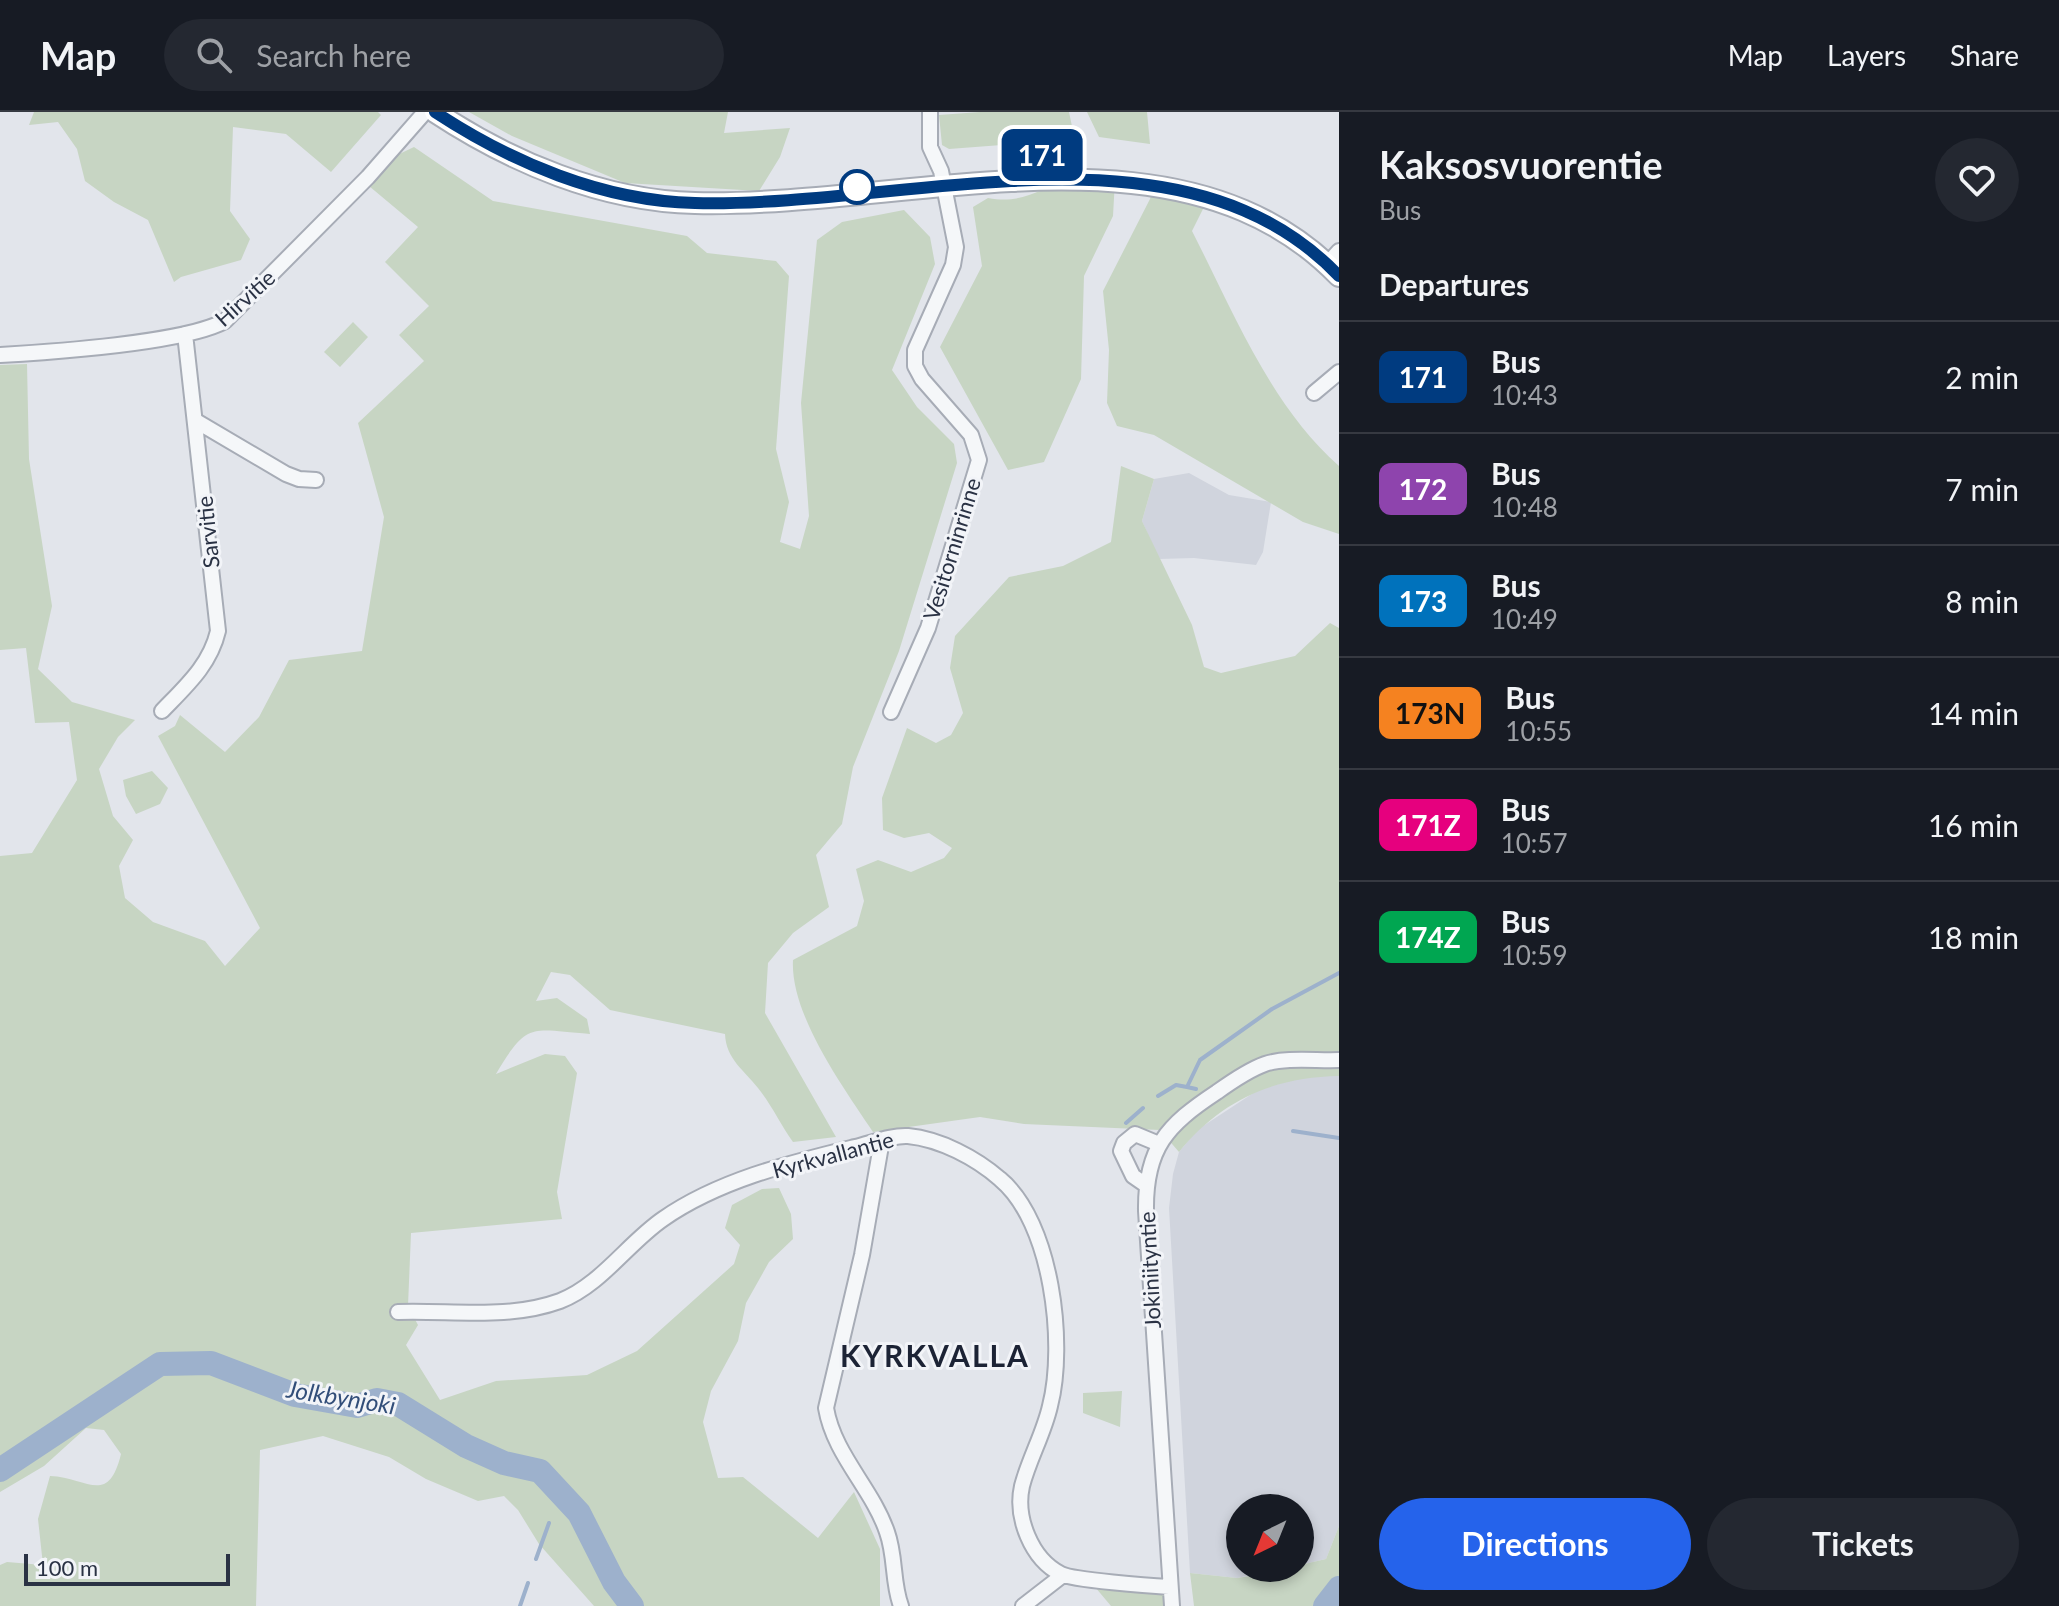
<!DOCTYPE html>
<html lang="en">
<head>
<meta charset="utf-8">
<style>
	:root { --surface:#171b24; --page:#242831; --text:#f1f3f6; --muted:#9ea1a6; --line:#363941; --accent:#2563eb }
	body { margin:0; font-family:Lato,sans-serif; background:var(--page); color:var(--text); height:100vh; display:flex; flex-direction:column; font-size:30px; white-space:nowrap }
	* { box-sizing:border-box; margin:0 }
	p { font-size:26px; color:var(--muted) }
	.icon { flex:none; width:44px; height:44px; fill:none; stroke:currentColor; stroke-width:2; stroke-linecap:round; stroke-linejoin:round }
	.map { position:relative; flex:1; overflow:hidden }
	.details { display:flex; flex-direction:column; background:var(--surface); width:720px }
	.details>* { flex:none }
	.badge { padding:0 16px; border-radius:12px; font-size:28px; line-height:52px }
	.needle { width:52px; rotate:223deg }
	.buttons { position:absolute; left:1226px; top:1382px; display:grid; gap:16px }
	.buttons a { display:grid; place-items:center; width:88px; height:88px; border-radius:50%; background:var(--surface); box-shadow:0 4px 12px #0003; font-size:40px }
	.scale { position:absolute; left:24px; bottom:20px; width:206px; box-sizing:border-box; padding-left:8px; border:4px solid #2a3244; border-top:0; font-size:22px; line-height:28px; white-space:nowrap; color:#2a3244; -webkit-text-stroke:6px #f2f4f8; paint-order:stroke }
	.map>.badge { position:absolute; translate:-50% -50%; box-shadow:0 0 0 4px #fff }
	h2 { padding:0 40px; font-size:30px; line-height:72px }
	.round { display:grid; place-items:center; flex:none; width:84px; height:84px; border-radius:42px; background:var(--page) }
	.headline { display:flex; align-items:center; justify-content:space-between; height:136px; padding:0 40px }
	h1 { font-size:38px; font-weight:700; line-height:60px }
	.button { display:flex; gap:16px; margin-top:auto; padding:16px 40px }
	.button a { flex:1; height:92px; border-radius:48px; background:var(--accent); color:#fff; font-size:32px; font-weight:700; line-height:92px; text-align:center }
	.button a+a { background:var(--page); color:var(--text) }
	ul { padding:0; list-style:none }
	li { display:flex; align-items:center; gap:24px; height:112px; padding:0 40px; border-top:2px solid var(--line) }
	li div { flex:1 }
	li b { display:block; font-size:30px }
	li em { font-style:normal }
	li .badge { min-width:88px; font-weight:700; text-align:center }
	header { display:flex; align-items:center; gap:48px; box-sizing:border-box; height:112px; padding:0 40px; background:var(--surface); border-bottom:2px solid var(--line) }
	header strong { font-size:38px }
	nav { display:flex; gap:44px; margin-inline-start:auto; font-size:28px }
	.search { width:560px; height:72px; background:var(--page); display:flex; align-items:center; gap:20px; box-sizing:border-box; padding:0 28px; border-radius:44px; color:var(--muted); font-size:30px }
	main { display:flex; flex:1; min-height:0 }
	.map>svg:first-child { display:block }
	.built { fill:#d0d4dd }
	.green { fill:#c7d5c3 }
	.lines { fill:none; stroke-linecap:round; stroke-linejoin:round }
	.stream { stroke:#9db1cc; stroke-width:4 }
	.river { stroke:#9db1cc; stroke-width:24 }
	.minor-casing { stroke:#a7acb6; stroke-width:18 }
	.secondary-casing { stroke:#a7acb6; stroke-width:24 }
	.minor { stroke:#f5f7f9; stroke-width:14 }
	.secondary { stroke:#fff; stroke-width:20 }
	.line-casing { stroke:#fff; stroke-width:18 }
	.line { stroke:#003b80; stroke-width:12 }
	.stop-dot { fill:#fff; stroke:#003b80; stroke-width:4 }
	.labels { text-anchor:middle; stroke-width:6; stroke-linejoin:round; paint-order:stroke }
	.street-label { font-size:22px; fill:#2a3244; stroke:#f2f4f8 }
	.water-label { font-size:24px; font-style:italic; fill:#324e79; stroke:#f2f4f8 }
	.district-label { font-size:30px; font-weight:bold; letter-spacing:2px; fill:#1c2335; stroke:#f2f4f8 }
</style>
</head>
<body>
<header>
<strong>Map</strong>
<div class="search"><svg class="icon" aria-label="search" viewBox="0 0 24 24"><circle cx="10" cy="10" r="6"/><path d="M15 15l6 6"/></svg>Search here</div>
<nav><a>Map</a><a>Layers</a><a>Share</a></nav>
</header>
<main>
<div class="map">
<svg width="1339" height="1494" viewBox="0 0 1339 1494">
	<rect width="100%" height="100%" fill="#e2e5eb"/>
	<path class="built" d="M1189 361 1229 383 1271 390 1263 440 1256 453 1194 446 1159 447 1142 409 1154 367Z
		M1300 964H1339V1414L1326 1447 1300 1453V1396H1240V1456H1285L1237 1466 1190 1461 1169 1096 1173 1062 1179 1040 1197 1018 1261 976Z"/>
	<path class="green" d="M34 0H378L381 3 331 60 286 22 233 15 230 99 250 127 241 148 181 165 174 170 148 108 114 90 85 69 77 37 58 10 29 13Z
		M469 0H728L724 21 790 16 780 45 759 79 625 71 512 24Z
		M980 0H1069L1074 24 1055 29 949 37 942 33 939 3Z
		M1087 0H1147L1150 32 1099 25Z
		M414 35 493 89 687 124 707 141 776 149 789 164 776 337 789 390 780 430 800 437 809 404 801 291 817 128 842 110 904 98 930 125 935 152 892 258 917 295 954 332 957 351 899 539 853 655 842 712 816 743 829 795 793 821 768 851 765 901 836 1025 793 1030C781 1013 771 992 758 976 744 958 726 947 725 922L610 898 570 863 551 860 536 889 557 886 587 907 590 922C531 918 528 908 496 962L545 942 565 944 577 961 557 1080 562 1107 411 1121 408 1194 418 1213 406 1233 440 1288 496 1269 587 1263 637 1239 734 1152 740 1133 725 1116 732 1093 762 1077 779 1076 791 1102 793 1127 769 1150 746 1191 738 1229 711 1279 703 1310 718 1366 743 1365 818 1426 854 1380 880 1437V1494H594L539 1432 518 1398 504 1384 478 1389 426 1367 389 1345 323 1324 260 1338 256 1494H0V1453L7 1450 43 1453 38 1407 50 1364C87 1365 108 1395 121 1342L104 1318 86 1316 44 1354 0 1380V744L32 741 77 668 69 610 35 611 26 536 0 538V253L27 252 29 347 52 494 38 557 72 590 135 608 118 625 99 657 113 704 133 728 119 754 125 786 153 810 205 829 225 854 260 816 158 624 175 614 180 603 225 640 259 605 289 548 362 539 384 405 358 311 424 249 399 223 429 194 385 150 418 115 369 74 393 45Z
		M1115 68 1113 104 1084 164 1081 267 1044 350 1008 358 940 235 982 154 973 95 988 86C1024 93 1039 75 1069 70 1083 67 1100 68 1115 68Z
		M1154 70 1210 83 1192 119C1233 199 1270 293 1339 354V422L1303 410 1154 323 1117 314 1107 291 1109 238 1103 179 1150 87Z
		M353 210 368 225 340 255 324 240Z
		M1121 354 1154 367 1142 409 1192 513 1204 555 1221 561 1295 544 1330 511 1339 516V964C1274 965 1221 988 1179 1040L1160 1018 1024 1012 980 1005 873 1020C843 975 790 902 793 848L857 814 864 789 856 757 878 748 911 760 944 746 952 736 929 721 904 726 883 718 882 686 907 616 936 631 951 623 963 601 950 556 955 524 1009 465 1063 454 1111 430Z
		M152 659 168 676 160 692 136 702 126 684 123 668Z
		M1122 1279 1120 1315 1083 1301V1281Z
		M1339 1414V1494H1194L1190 1461 1237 1466 1300 1456V1453L1326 1447Z
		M1090 1469 1164 1482 1166 1494H1111Z"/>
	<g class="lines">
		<path class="stream" d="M1187 975 1196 977
			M1158 984 1176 973 1187 975 1200 948 1272 897 1339 861
			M1126 1011 1143 996
			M1293 1019 1339 1026
			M536 1447 549 1411
			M520 1494 528 1471"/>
		<path class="river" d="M0 1358 160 1252 211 1251 295 1283 357 1294 377 1288 398 1292 466 1334 504 1351 540 1359 579 1401 614 1470 632 1494
			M1325 1494 1339 1476"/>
		<g class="minor-casing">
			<path id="minor" d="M1329 150 1339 139
				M0 243C51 240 184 231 225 209L368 65 425 0
				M1314 281 1339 260
				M196 309 286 362 299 367 316 368
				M162 599C186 574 210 553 218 519L185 222
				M891 600 928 516 979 348 971 323 922 267 915 254V238L953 153 956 135 941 59 930 35V0
				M882 1028 862 1143 826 1296C834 1343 872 1376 887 1420 896 1445 892 1470 901 1494
				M1146 1073 1133 1064 1121 1039 1124 1031 1135 1022 1159 1032
				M398 1200C451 1198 508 1208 560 1189 601 1173 628 1131 663 1107 719 1068 790 1051 855 1035 872 1031 891 1023 908 1024 940 1027 976 1046 1000 1067 1052 1110 1066 1232 1050 1294 1044 1321 1029 1347 1022 1374 1015 1405 1031 1447 1061 1462 1073 1468 1151 1474 1169 1475
				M1023 1494 1063 1463
				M1172 1494 1146 1099C1145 1036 1167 1013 1217 980 1231 970 1248 958 1265 952 1286 945 1317 949 1339 948"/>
		</g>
		<g class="secondary-casing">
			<path id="secondary" d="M435 0C511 50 602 89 695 91 913 96 1180 0 1339 164"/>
		</g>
		<use href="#minor" class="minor"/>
		<use href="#secondary" class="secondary"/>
	</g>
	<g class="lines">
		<g class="line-casing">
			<path id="line" d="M435 0C511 50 602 89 695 91 912 96 1182 0 1339 164"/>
		</g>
		<use href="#line" class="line"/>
	</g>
	<circle class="stop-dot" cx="857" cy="75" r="16"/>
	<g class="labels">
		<g class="street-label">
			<text transform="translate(245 186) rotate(-42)" y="8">Hirvitie</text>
			<text transform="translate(208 420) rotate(-96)" y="8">Sarvitie</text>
			<text transform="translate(952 437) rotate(-73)" y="8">Vesitorninrinne</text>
			<text transform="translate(833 1043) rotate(-15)" y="8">Kyrkvallantie</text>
			<text transform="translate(1150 1158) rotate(-93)" y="8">Jokiniityntie</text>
		</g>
		<g class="water-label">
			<text transform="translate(341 1286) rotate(9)" y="8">Jolkbynjoki</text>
		</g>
		<g class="district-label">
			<text x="935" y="1255">KYRKVALLA</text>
		</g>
	</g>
</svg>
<div class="buttons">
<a><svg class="needle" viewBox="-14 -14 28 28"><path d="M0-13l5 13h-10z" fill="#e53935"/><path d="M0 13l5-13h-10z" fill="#9ea1a6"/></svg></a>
</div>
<div class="scale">100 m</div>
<b class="badge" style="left:1042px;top:43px;background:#003b80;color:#fff">171</b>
</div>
<section class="details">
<div class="headline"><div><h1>Kaksosvuorentie</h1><p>Bus</p></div><a class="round"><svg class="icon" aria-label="heart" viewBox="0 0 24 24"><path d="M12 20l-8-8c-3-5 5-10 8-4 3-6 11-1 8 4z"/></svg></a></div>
<h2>Departures</h2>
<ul>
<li><span class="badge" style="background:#003b80;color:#fff">171</span><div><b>Bus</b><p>10:43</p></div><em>2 min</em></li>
<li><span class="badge" style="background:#8e44ad;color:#fff">172</span><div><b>Bus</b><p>10:48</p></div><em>7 min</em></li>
<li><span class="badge" style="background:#0072bc;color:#fff">173</span><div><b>Bus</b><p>10:49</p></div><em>8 min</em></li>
<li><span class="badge" style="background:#f58220;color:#111">173N</span><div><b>Bus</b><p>10:55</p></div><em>14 min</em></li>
<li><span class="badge" style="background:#e6007e;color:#fff">171Z</span><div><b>Bus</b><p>10:57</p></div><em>16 min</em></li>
<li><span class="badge" style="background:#00a651;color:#fff">174Z</span><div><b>Bus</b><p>10:59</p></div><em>18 min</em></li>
</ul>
<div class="button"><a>Directions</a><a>Tickets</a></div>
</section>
</main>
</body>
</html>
